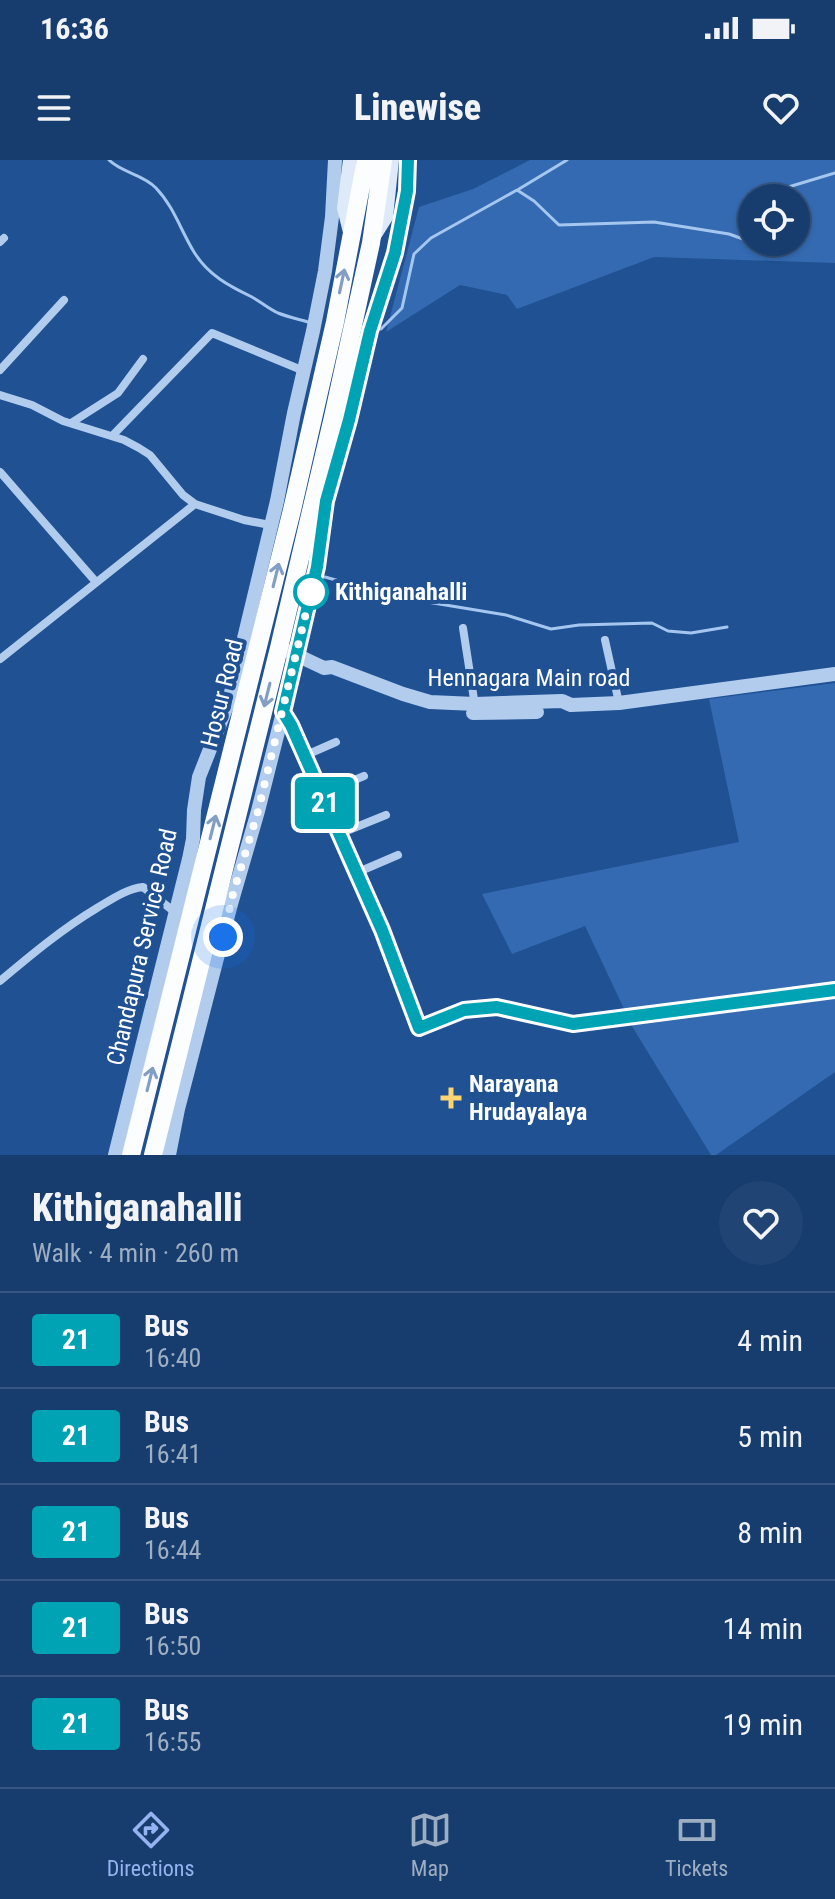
<!DOCTYPE html>
<html lang="en">
<head>
<meta charset="utf-8">
<style>
	:root { --surface:#173d6e; --page:#204473; --text:#f1f3f6; --muted:#9eaec2; --line:#365681; --accent:#95b2f1 }
	body { margin:0; font-family:"Roboto Condensed",sans-serif; background:var(--page); color:var(--text); height:100vh; display:flex; flex-direction:column; font-size:30px; white-space:nowrap }
	* { box-sizing:border-box; margin:0 }
	p { font-size:26px; color:var(--muted) }
	.icon { flex:none; width:44px; height:44px; fill:none; stroke:currentColor; stroke-width:2; stroke-linecap:round; stroke-linejoin:round }
	.map { position:relative; height:995px; overflow:hidden }
	.drawer { display:flex; flex-direction:column; background:var(--surface); flex:1 }
	.drawer>* { flex:none }
	.badge { padding:0 16px; border-radius:6px; font-size:28px; line-height:52px }
	.controls { position:absolute; left:738px; top:24px; display:grid; gap:16px }
	.controls a { display:grid; place-items:center; width:72px; height:72px; border-radius:50%; background:var(--surface); box-shadow:0 2px 6px #0004,0 0 0 2px var(--line); font-size:40px }
	.you { position:absolute; width:40px; height:40px; margin:-20px; border:6px solid #fff; border-radius:50%; background:#1a73e8; box-shadow:0 0 0 12px #1a73e833 }
	.map>.badge { position:absolute; translate:-50% -50%; box-shadow:0 0 0 4px #fff }
	.round { display:grid; place-items:center; flex:none; width:84px; height:84px; border-radius:42px; background:var(--page) }
	.headline { display:flex; align-items:center; justify-content:space-between; height:136px; padding:0 32px }
	h1 { font-size:38px; font-weight:800; line-height:60px }
	ul { padding:0; list-style:none }
	li { display:flex; align-items:center; gap:24px; height:96px; padding:0 32px; border-top:2px solid var(--line) }
	li div { flex:1 }
	li b { display:block; font-size:30px }
	li em { font-style:normal }
	li .badge { min-width:88px; font-weight:700; text-align:center }
	.status { display:flex; justify-content:space-between; align-items:center; height:56px; padding:0 40px; background:var(--surface); direction:ltr }
	.status svg { height:22px; fill:currentColor }
	header { display:flex; justify-content:space-between; align-items:center; height:104px; padding:0 32px; background:var(--surface); font-size:36px; font-weight:800 }
	.menu { display:flex; justify-content:space-around; align-items:center; height:112px; border-top:2px solid var(--line); background:var(--surface); font-size:22px; color:var(--muted) }
	.menu a { display:grid; justify-items:center; gap:4px }
	.menu .active { color:var(--accent) }
	.map>svg:first-child { display:block }
	.green { fill:#346ab1; fill-rule:evenodd }
	.lines { fill:none; stroke-linecap:round; stroke-linejoin:round }
	.stream { stroke:#a5c7ef; stroke-width:3 }
	.minor { stroke:#b2ccee; stroke-width:8 }
	.tertiary { stroke:#b2ccee; stroke-width:14 }
	.secondary { stroke:#deeafa; stroke-width:14 }
	.trunk { stroke:#fcfdff; stroke-width:18 }
	.oneway { stroke:#829ec4 }
	.line-casing { stroke:#fff; stroke-width:18 }
	.line { stroke:#00a3b4; stroke-width:12 }
	.walk { stroke:#fff; stroke-width:8; stroke-dasharray:0 14.4 }
	.stop-dot { fill:#fff; stroke:#00a3b4; stroke-width:4 }
	.poi-dot { fill:#fcd572; stroke:#1f5193; stroke-width:3 }
	.labels { text-anchor:middle; stroke-width:8; stroke-linejoin:round; paint-order:stroke }
	.stop-label { font-size:24px; font-weight:bold; fill:#fff; stroke:#1f5193; text-anchor:start }
	.street-label { font-size:24px; fill:#fff; stroke:#1f5193 }
	.poi-label { font-size:24px; font-weight:bold; fill:#fff; stroke:#1f5193; text-anchor:start }
</style>
</head>
<body>
<div class="status"><b>16:36</b><svg viewBox="0 0 49 12"><path d="M0 12V9h3v3zM5 12V6h3v6zM10 12V3h3v9zM15 12V0h3v12zM26 1h20v11H26zM47 4h2v5h-2z"/></svg></div>
<header><svg class="icon" aria-label="menu" viewBox="0 0 24 24"><path d="M4 6h16M4 12h16M4 18h16"/></svg>Linewise<svg class="icon" aria-label="heart" viewBox="0 0 24 24"><path d="M12 20l-8-8c-3-5 5-10 8-4 3-6 11-1 8 4z"/></svg></header>
<div class="map">
<svg width="835" height="995" viewBox="0 0 835 995">
	<rect width="100%" height="100%" fill="#1f5193"/>
	<path class="green" d="M530 0H835V103L654 97 517 149 507 135 460 125 386 172 419 47 473 29ZM752 38H796V82H752Z
		M835 523V912L716 995H711L633 868 585 766 512 794 482 734 739 682 709 539Z"/>
	<g class="lines">
		<path class="stream" d="M109 0C122 13 143 14 156 28 174 47 181 71 194 92 208 115 229 126 252 137 261 142 269 149 278 153 288 157 298 159 308 162
			M519 29 567 0
			M785 38V28L835 13
			M376 168 381 169 402 148 414 94 431 78 517 30 534 41 559 65 654 62 729 74 757 84 773 82
			M325 417 397 437 506 455 551 469 579 465 652 463 668 471 691 473 727 467"/>
		<path class="minor" d="M0 82 4 78
			M0 210 64 140
			M0 235 32 245 63 261 124 280 139 288 150 295 183 335 195 344 244 360 270 365
			M71 263 118 233 143 199
			M112 276 212 173 304 211
			M0 312 96 422
			M463 468 475 546
			M605 480 619 543
			M0 499 195 344
			M283 553 291 565 382 770 419 868 464 850 497 847 573 864 835 830
			M304 596 336 582
			M321 634 364 616
			M339 674 386 655
			M356 713 398 695
			M0 821C31 795 62 769 97 748 112 739 126 729 143 727L176 753"/>
		<path class="tertiary" d="M288 491 324 508 332 507 403 534 430 542 475 544 562 541 571 545 619 543 835 514
			M473 553 537 552
			M115 995 189 699 193 679 194 650 199 617 229 541 277 341 294 253 313 171 325 111 332 57 335 0
			M169 995 178 949 231 744 258 651 283 552 317 407 326 341 349 260 370 171 395 93 407 31 408 0"/>
		<path class="secondary" d="M350 72 344 48 350 0
			M374 76 386 57 392 0"/>
		<path class="trunk" d="M131 995 292 350 335 162 366 0
			M153 995 279 488 333 257 371 83 383 0"/>
	</g>
	<defs><path id="oneway-shaft" d="M-6 0H5M1.5-3L5.5 0L1.5 3" fill="none" stroke-width="1.6" stroke-linecap="round" stroke-linejoin="round" transform="scale(2)"/></defs>
	<g class="oneway">
		<use href="#oneway-shaft" transform="translate(342 121) rotate(-78)"/>
		<use href="#oneway-shaft" transform="translate(276 415) rotate(-76)"/>
		<use href="#oneway-shaft" transform="translate(267 535) rotate(104)"/>
		<use href="#oneway-shaft" transform="translate(213 667) rotate(-76)"/>
		<use href="#oneway-shaft" transform="translate(150 919) rotate(-76)"/>
	</g>
	<g class="lines">
		<g class="line-casing">
			<path id="line" d="M408 0 407 31 395 93 370 171 349 260 326 341 317 407 283 552 291 565 382 770 419 868 464 850 497 847 573 864 835 830"/>
		</g>
		<use href="#line" class="line"/>
		<path class="walk" d="M223 777 233 734 258 651 311 432"/>
	</g>
	<circle class="stop-dot" cx="311" cy="432" r="16"/>
	<path class="poi-dot" d="M447 926h8v8h8v8h-8v8h-8v-8h-8v-8h8z"/>
	<g class="labels">
		<g class="stop-label">
			<text x="335" y="440">Kithiganahalli</text>
		</g>
		<g class="street-label">
			<text x="529" y="526">Hennagara Main road</text>
			<text transform="translate(222 533) rotate(-76)" y="8">Hosur Road</text>
			<text transform="translate(142 787) rotate(-77)" y="8">Chandapura Service Road</text>
		</g>
		<g class="poi-label">
			<text x="469" y="932">Narayana<tspan x="469" dy="28">Hrudayalaya</tspan></text>
		</g>
	</g>
</svg>
<div class="controls">
<a><svg class="icon" aria-label="locate" viewBox="0 0 24 24"><circle cx="12" cy="12" r="6"/><path d="M12 2v4M12 18v4M2 12h4M18 12h4"/></svg></a>
</div>
<div class="you" style="left:223px;top:777px"></div>
<b class="badge" style="left:325px;top:643px;background:#00a3b4;color:#fff">21</b>
</div>
<section class="drawer">
<div class="headline"><div><h1>Kithiganahalli</h1><p>Walk · 4 min · 260 m</p></div><a class="round"><svg class="icon" aria-label="heart" viewBox="0 0 24 24"><path d="M12 20l-8-8c-3-5 5-10 8-4 3-6 11-1 8 4z"/></svg></a></div>
<ul>
<li><span class="badge" style="background:#00a3b4;color:#fff">21</span><div><b>Bus</b><p>16:40</p></div><em>4 min</em></li>
<li><span class="badge" style="background:#00a3b4;color:#fff">21</span><div><b>Bus</b><p>16:41</p></div><em>5 min</em></li>
<li><span class="badge" style="background:#00a3b4;color:#fff">21</span><div><b>Bus</b><p>16:44</p></div><em>8 min</em></li>
<li><span class="badge" style="background:#00a3b4;color:#fff">21</span><div><b>Bus</b><p>16:50</p></div><em>14 min</em></li>
<li><span class="badge" style="background:#00a3b4;color:#fff">21</span><div><b>Bus</b><p>16:55</p></div><em>19 min</em></li>
</ul>
</section>
<nav class="menu">
<a class="active"><svg class="icon" aria-label="directions" viewBox="0 0 24 24"><path d="M12 3l9 9-9 9-9-9zM9 14v-3h6M13 9l2 2-2 2"/></svg>Directions</a>
<a><svg class="icon" aria-label="map" viewBox="0 0 24 24"><path d="M3 6l6-2 6 2 6-2v14l-6 2-6-2-6 2zM9 4v14M15 6v14"/></svg>Map</a>
<a><svg class="icon" aria-label="tickets" viewBox="0 0 24 24"><path d="M3 7h18v10H3zM15 7v10"/></svg>Tickets</a>
</nav>
</body>
</html>
